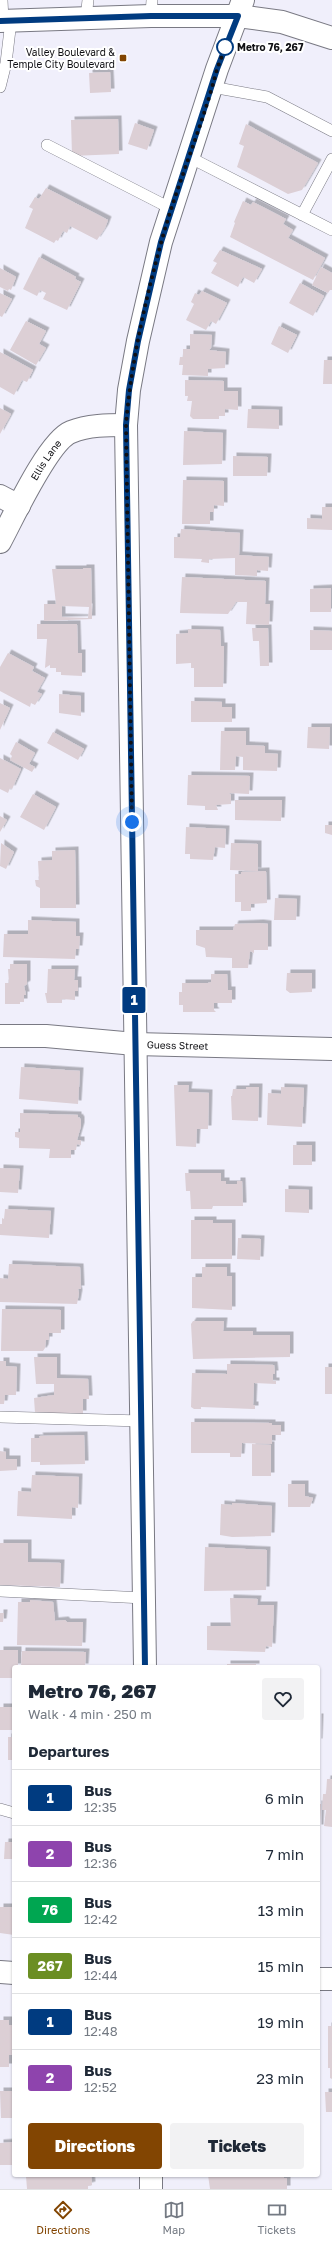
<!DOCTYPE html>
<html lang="en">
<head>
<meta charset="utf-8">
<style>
	:root { --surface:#fff; --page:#f2f2f3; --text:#1f2937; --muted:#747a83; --line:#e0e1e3; --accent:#824502 }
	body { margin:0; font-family:"Golos Text",sans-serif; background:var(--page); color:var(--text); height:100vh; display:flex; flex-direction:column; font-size:15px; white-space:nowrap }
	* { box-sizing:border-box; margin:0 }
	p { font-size:13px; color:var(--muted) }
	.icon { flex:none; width:22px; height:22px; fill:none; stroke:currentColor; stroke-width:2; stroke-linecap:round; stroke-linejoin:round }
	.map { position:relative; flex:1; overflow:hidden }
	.details { position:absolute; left:12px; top:1665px; width:308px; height:512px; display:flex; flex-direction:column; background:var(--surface); border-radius:4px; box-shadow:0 1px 3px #0004 }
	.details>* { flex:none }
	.badge { padding:0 8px; border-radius:3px; font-size:14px; line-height:26px }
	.you { position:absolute; width:20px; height:20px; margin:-10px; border:3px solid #fff; border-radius:50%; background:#1a73e8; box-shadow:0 0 0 6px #1a73e833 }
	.map>.badge { position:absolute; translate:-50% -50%; box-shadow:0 0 0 2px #fff }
	h2 { padding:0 16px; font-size:15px; line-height:36px }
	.round { display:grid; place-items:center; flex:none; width:42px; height:42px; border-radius:4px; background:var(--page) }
	.head { display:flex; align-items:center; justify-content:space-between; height:68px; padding:0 16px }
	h1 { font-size:19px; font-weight:800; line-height:30px }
	.cta { display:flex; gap:8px; margin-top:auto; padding:8px 16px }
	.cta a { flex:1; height:46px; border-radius:4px; background:var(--accent); color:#fff; font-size:16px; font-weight:800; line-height:46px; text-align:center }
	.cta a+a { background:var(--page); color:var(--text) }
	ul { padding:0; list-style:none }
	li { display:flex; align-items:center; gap:12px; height:56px; padding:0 16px; border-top:1px solid var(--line) }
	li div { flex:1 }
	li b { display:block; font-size:15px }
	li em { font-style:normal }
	li .badge { min-width:44px; font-weight:700; text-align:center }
	.tab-bar { display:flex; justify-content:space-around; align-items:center; height:56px; border-top:1px solid var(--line); background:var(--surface); font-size:11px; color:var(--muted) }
	.tab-bar a { display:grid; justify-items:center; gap:2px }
	.tab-bar .on { color:var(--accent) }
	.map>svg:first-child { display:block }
	.building { fill:#dccfd5; fill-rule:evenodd; filter:url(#shadow) }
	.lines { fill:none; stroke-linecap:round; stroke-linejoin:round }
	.service-casing { stroke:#797983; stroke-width:12 }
	.minor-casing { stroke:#797983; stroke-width:24 }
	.secondary-casing { stroke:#797983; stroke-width:24 }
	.primary-casing { stroke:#797983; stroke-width:24 }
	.service { stroke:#fff; stroke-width:11 }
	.minor { stroke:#fff; stroke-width:22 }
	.secondary { stroke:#fff; stroke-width:22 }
	.primary { stroke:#fff; stroke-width:22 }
	.line-casing { stroke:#fff; stroke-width:9 }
	.line { stroke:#003b80; stroke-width:6 }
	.walk { stroke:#101014; stroke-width:4; stroke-dasharray:0 7.2 }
	.stop-dot { fill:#fff; stroke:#003b80; stroke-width:2 }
	.poi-dot { fill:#824502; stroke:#fff; stroke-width:1.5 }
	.labels { text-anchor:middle; stroke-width:4; stroke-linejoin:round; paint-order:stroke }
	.stop-label { font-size:10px; font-weight:bold; fill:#101014; stroke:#fff; text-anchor:start }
	.poi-label { font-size:10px; fill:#101014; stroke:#fff; text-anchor:end }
	.street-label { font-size:10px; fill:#101014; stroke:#fff }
</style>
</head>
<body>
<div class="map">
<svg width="332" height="2189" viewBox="0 0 332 2189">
	<defs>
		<filter id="shadow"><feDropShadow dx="3.5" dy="-3.5" stdDeviation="0" flood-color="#0004"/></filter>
	</defs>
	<rect width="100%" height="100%" fill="#f0effb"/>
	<path class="building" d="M110 72 111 92 90 93 89 73Z
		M118 119 119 154 72 156 71 120Z
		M135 123 154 130 147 150 128 144Z
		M246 124 318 163 302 190 288 194 237 167 244 146 239 144Z
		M46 188 108 220 105 228 97 240 70 226 67 233 63 231 58 241 56 240 54 243 25 228 33 209 29 207 35 197 39 199Z
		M243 201 251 205 253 202 286 219 283 224 293 230 288 238 325 258 313 280 230 237 235 223 234 222Z
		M220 250 262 269 254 283 243 277 238 287 211 273 217 263 213 261Z
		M39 257 76 277 75 279 81 282 67 310 43 299 46 293 40 290 37 296 23 289Z
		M321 267 332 273V290H330L328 293 312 285Z
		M0 268 16 277 11 290 9 289 8 291 0 287Z
		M300 283 324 296 313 316 289 303Z
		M202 291 227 303 216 324 211 321 206 330 186 320 194 304 191 302 195 293 199 295Z
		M0 293 12 299 2 317 0 316Z
		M26 321 46 331 39 344 46 348 36 365 10 350Z
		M279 326 297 335 288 353 271 344Z
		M190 334 212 335 211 348 209 350 226 352 225 368 208 369V376L182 375 183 365H179L180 357H183V349H190Z
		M0 352 33 370 27 382 22 380 14 395 0 387Z
		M324 360H332V384H323Z
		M185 380 224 381V391H238V410L225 409V416H219V419H193L190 416 192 401H187L188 396H185Z
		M0 408 11 414 0 434Z
		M248 409 279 410V429L247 428Z
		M184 431 223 433 222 464 183 465Z
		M233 456 268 457 267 476H233Z
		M183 480 224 481V506L214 505V512H210V524H182Z
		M322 507H332V530L307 529V518L322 519Z
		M181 529 240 533 239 555 269 557 268 571 257 570V576L235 575V558L209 559V563L201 562 202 559 174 558V537H180Z
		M83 568H91L92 619 44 621V604H56L52 569H83ZM62 606 89 607 88 618 62 617Z
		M182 577 266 581 265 604H270L269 625 246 624 247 602H236L228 614 180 613Z
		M331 588V612H310V589Z
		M37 624H77L78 653H82V676L61 675V672H56V668H50V665L45 668 47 639H37Z
		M252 628H268L269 666H260L259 641H253Z
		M188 629 220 630 221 646H224L223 687H194V668H191V663L176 664V634L188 633Z
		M310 630 332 631V650H310Z
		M8 653 34 667 32 671 45 678 37 692 42 694 35 705 31 703 30 707 0 691V667Z
		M59 694 81 696V716L59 713Z
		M191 701 222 702V707H232V722H191Z
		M0 703 10 708 0 730Z
		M308 727H330L329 749 307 748Z
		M221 731H246V745L265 746V753L278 754 277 771 243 770V757L236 756 235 770H220Z
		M53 732 84 749 78 760 47 743Z
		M16 742 35 753 29 764 35 767 32 772 10 760 12 756 10 754Z
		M0 758 21 769 12 789 10 788 8 793 0 789Z
		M188 775 250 776 249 794 229 793 231 795V804L216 805 218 810H205V806L187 805Z
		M33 794 56 807 44 830 20 817Z
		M235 800H282L281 821 235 820Z
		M0 816 7 820 0 832Z
		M325 825H332V835L325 833Z
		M186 827 226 829 225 848 215 847 213 860 190 859V854H185Z
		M1 843 14 852 6 869 0 866Z
		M231 843 258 844V871L230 870Z
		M75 850 76 908H40V888L36 886 35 880H39L38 861 52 860V851Z
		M266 871 267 903 251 904V911H241V902H235V874H241V872Z
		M275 898 297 899 296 920H274Z
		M28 920 76 922V936H80L79 949H76L75 959 3 957 4 934H28Z
		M260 923 268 924V950H254V953L250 951 248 968H232V958L206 957 205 948 196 945V930H233L235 924Z
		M10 964H27V984L24 986 26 995H24V1002H20V1004H5V983H9L8 969H10Z
		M48 969H75L74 980H78V991H75V1000L62 999V1003H47L45 993H47Z
		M287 973H312V992L290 993 286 990Z
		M211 974H227L228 990H232V1003H214V1010L216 1012H183V1005H179V992H182V983H208L211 982Z
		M21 1067 80 1071 78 1104 19 1099Z
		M174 1085H189L188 1092 209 1093 208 1129H197L196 1147 176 1146Z
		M246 1087H259L258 1121 232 1120 231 1096H232L233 1089H246Z
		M281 1087 304 1088 302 1127 267 1125 268 1093 281 1094Z
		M20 1113 78 1115V1118L79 1117 81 1120V1126L77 1140H81V1145L77 1144 76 1150H71V1158H49L50 1149 19 1148V1138L15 1137V1132H20Z
		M293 1145H312V1165H293Z
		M0 1168 20 1169 18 1193 0 1192Z
		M185 1173H221V1181H226V1184H237V1181H242L243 1206H213L212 1209H191L190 1191H186Z
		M285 1189 309 1190V1213L285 1212Z
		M5 1209 51 1211 49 1238 0 1235V1224H2V1218L4 1219Z
		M191 1220H213V1223H232V1259H191Z
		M238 1238 261 1239 260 1260 237 1259Z
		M9 1264 80 1267 81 1289H78L79 1293 77 1304 0 1302V1278L8 1279Z
		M202 1267H227V1276H232V1310L192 1308V1277H202Z
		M2 1309 61 1310V1333H49V1340H46L45 1348 43 1351H1Z
		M193 1321H224L223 1331H253V1335H290V1357L193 1359 191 1324Z
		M34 1357H57V1378L88 1379 89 1399H83V1414L35 1413 34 1398 54 1395V1384H36Z
		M0 1361H6V1366L17 1367 16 1395H5L4 1404H0Z
		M227 1364 274 1365 275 1374H273V1381H276V1384L254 1383 253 1405H255V1409H253L201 1407V1409H194L191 1407 192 1373 227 1374Z
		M325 1367H332V1394H325Z
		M191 1422 272 1423V1425H281V1435H272V1444L242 1443 241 1457H230V1453H191Z
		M84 1435 85 1464 40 1465V1462H31V1438H40L39 1436Z
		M252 1444 271 1445V1476H252Z
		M0 1451 6 1452V1459H17V1470L0 1471Z
		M32 1475 79 1477 78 1508 72 1507V1519L17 1516 18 1491 31 1492Z
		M288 1484H305V1496L313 1498 310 1507H288Z
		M232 1503 272 1506 271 1536 232 1537 220 1535 221 1504 232 1505Z
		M0 1543H28V1562L61 1563 60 1587 0 1585Z
		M205 1547 267 1550 266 1590 204 1591Z
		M230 1598 258 1599 257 1605H274L272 1647 266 1646 265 1652 207 1650V1626H231Z
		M30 1600 53 1602 55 1621 65 1620 67 1622H83L82 1646 17 1645 18 1602H30Z
		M0 1613H4L3 1622H0Z
		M0 1650H18V1667H14V1678H0Z
		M22 1651 86 1652 85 1667H21Z
		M227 1664H256V1667H227Z
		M0 1707H14V1730H0Z
		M318 1717H320L319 1742H318Z
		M8 1737H14V1760H8Z
		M327 1779H332V1827L324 1826 326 1810H322L323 1794H326Z
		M318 1804H321L320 1828H318Z
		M5 1842H14V1859H4Z
		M0 1907H14V1935L0 1933Z
		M0 2020H9V2025H14V2055H9V2067H0Z
		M328 2026H332V2079L330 2078V2068H328Z
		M0 2091H14V2118H1Z
		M325 2092H332V2112H326Z
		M14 2142V2165H0V2143Z
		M49 2175H91L92 2185 88 2186V2189H27L26 2176Z
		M208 2175H284V2178H287V2189H210Z"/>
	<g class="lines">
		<g class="service-casing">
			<path id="service" d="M2 0 3 21
				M151 16 152 0
				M86 18 88 0
				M0 87 6 63 11 21
				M212 87 267 97 332 131
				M47 145 172 209
				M189 157 332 230
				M302 215 332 159
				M0 1417 141 1421
				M0 1591 144 1598
				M0 1809 14 1813"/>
		</g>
		<g class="minor-casing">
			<g id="minor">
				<path d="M0 496 19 506"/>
				<path id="s1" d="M0 542C13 518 48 441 71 432 88 425 108 425 126 425"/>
				<path id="s2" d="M0 1036H46L135 1044 332 1049"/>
				<path d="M0 1972 14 1973"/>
				<path d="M318 1979H332"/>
			</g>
		</g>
		<g class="secondary-casing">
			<path id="secondary" d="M145 1667 126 425 129 390 138 341 161 242 217 69 243 0
				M151 2175V2189"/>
		</g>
		<g class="primary-casing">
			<path id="primary" d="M0 21 151 16H238L282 22 332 38"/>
		</g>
		<use href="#service" class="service"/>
		<use href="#minor" class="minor"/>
		<use href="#secondary" class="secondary"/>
		<use href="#primary" class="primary"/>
	</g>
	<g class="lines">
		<g class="line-casing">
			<path id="line" d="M0 21 151 16H238L217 69 161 242 138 341 129 390 126 425 145 1667"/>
		</g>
		<use href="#line" class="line"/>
		<path class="walk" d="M132 822 126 425C131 363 145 302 161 243 177 184 202 128 217 69L227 43 225 47"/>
	</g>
	<circle class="stop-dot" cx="225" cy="47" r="8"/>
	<rect class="poi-dot" x="119" y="54" width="8" height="8" rx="2"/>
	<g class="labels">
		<g class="stop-label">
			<text x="237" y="51">Metro 76, 267</text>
		</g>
		<g class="poi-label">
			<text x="115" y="56">Valley Boulevard &amp;<tspan x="115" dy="12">Temple City Boulevard</tspan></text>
		</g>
		<g class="street-label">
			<text dy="4" stroke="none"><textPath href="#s1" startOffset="94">Ellis Lane</textPath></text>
			<text dy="4" stroke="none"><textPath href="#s2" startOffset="178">Guess Street</textPath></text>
		</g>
	</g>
</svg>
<div class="you" style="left:132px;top:822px"></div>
<b class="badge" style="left:134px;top:1000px;background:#003b80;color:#fff">1</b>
<section class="details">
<div class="head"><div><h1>Metro 76, 267</h1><p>Walk · 4 min · 250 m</p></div><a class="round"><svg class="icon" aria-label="heart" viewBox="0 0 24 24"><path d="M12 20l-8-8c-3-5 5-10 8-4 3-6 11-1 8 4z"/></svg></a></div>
<h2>Departures</h2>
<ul>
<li><span class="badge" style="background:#003b80;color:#fff">1</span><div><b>Bus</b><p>12:35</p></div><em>6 min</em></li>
<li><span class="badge" style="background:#8e44ad;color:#fff">2</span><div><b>Bus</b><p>12:36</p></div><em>7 min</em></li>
<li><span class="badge" style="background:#00a651;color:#fff">76</span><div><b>Bus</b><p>12:42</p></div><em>13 min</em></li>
<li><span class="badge" style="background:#6b8e23;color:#fff">267</span><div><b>Bus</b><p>12:44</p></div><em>15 min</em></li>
<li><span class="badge" style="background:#003b80;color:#fff">1</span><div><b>Bus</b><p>12:48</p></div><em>19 min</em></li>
<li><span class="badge" style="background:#8e44ad;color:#fff">2</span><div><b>Bus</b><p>12:52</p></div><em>23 min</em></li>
</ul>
<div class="cta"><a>Directions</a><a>Tickets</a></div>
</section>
</div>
<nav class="tab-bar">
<a class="on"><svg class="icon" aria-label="directions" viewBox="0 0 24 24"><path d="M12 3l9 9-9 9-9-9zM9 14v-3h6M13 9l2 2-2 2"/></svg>Directions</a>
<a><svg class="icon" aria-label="map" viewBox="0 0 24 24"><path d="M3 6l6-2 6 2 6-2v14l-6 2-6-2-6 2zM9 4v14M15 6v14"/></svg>Map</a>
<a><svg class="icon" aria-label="tickets" viewBox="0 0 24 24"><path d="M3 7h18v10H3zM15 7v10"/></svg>Tickets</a>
</nav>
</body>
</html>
